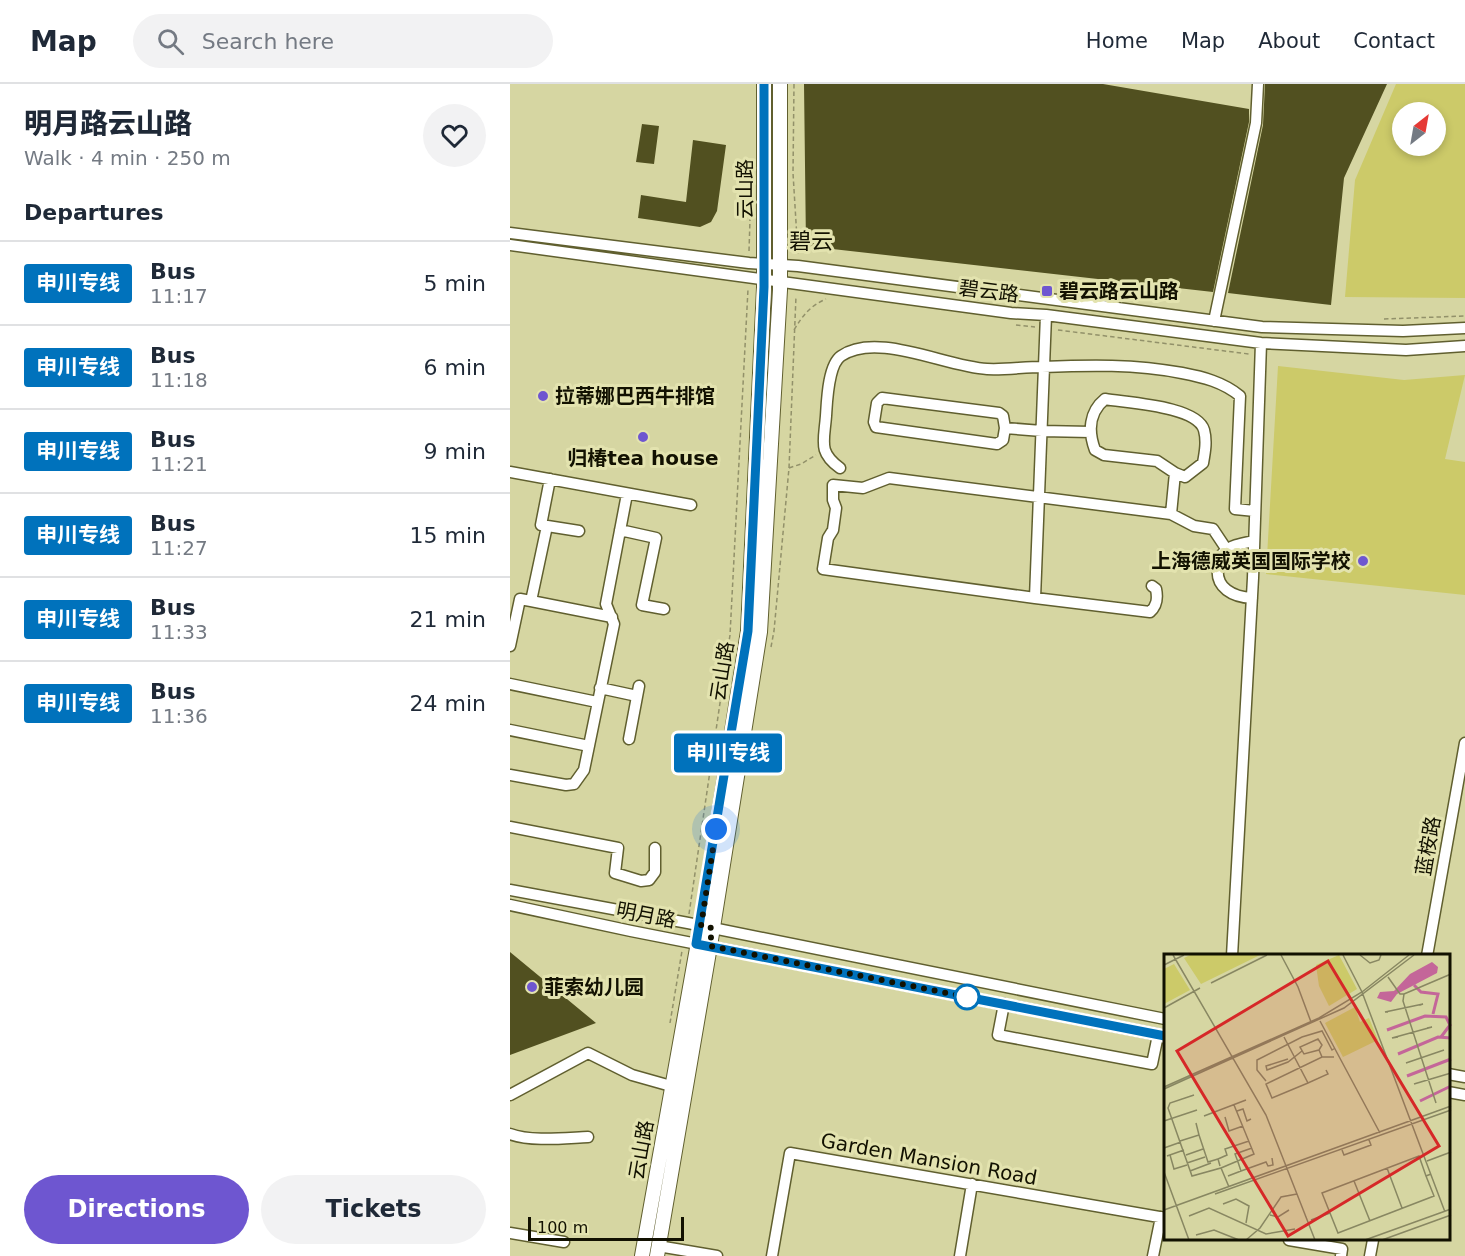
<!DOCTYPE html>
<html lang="en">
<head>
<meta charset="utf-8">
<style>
	:root { --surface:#fff; --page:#f2f2f3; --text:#1f2937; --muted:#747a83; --line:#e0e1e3; --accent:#6e56d0 }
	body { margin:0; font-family:"DejaVu Sans","Noto Sans SC",sans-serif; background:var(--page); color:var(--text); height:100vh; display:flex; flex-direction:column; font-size:22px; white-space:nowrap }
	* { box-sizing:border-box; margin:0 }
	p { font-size:20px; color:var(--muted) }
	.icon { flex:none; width:33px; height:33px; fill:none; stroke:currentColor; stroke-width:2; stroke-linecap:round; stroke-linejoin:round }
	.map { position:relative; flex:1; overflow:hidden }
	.details { display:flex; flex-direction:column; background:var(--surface); width:510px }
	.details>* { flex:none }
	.badge { padding:0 12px; border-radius:4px; font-size:21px; line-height:39px }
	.needle { width:39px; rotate:31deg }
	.controls { position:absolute; left:882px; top:18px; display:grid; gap:12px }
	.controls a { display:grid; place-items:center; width:54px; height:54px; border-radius:50%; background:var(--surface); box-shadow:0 3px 9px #0003; font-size:30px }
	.scale { position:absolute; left:18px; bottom:15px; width:156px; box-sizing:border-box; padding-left:6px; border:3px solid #121101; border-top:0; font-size:16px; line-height:21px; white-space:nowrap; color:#121101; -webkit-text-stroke:4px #e3e3af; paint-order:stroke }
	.you { position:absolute; width:30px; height:30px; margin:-15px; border:4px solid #fff; border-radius:50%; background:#1a73e8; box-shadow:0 0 0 9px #1a73e833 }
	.map>.badge { position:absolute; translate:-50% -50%; box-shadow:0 0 0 3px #fff }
	h2 { padding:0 24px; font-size:22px; line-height:54px }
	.round { display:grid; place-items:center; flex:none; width:63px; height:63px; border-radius:32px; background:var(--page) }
	.summary { display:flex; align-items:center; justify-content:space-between; height:102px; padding:0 24px }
	h1 { font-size:28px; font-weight:800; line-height:45px }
	.primary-button { display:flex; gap:12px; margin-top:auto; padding:12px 24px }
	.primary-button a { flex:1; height:69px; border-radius:36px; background:var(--accent); color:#fff; font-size:24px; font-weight:800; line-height:69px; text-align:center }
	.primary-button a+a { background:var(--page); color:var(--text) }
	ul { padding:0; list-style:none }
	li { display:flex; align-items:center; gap:18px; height:84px; padding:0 24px; border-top:2px solid var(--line) }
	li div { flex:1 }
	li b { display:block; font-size:22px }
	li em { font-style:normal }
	li .badge { min-width:66px; font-weight:700; text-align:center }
	header { display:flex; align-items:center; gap:36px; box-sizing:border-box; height:84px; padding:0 30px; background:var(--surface); border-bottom:2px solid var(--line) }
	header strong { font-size:28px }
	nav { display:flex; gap:33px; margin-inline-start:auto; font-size:21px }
	.search { width:420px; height:54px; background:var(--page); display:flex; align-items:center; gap:15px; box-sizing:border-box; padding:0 21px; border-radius:33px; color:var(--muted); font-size:22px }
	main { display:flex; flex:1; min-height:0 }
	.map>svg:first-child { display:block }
	.green { fill:#ccca69; fill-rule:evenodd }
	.building { fill:#515020 }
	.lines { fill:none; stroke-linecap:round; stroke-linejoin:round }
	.minor-casing { stroke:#605f2f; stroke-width:13 }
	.major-casing { stroke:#605f2f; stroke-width:16 }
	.path { stroke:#92916a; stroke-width:1.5; stroke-dasharray:4.5 3; stroke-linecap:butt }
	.minor { stroke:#fff; stroke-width:10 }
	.major { stroke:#fff; stroke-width:14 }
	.line-casing { stroke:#fff; stroke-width:14 }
	.line { stroke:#0072bc; stroke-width:9 }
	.walk { stroke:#121101; stroke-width:6; stroke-dasharray:0 10.8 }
	.poi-dot { fill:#6e56d0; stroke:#e3e3af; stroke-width:2 }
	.stop-dot { fill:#fff; stroke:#0072bc; stroke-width:3 }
	.labels { text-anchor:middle; stroke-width:6; stroke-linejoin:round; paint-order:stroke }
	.street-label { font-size:20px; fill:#121101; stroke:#e3e3af }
	.poi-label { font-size:20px; font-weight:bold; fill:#121101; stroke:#e3e3af; text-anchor:start }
	.quarter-label { font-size:22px; fill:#121101; stroke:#e3e3af }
	.inset-river { fill:none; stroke:#c46699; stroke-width:3 }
	.inset-road { fill:none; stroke:#888762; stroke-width:1.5 }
	.view { fill:#d62828; fill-opacity:0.15; stroke:#d62828; stroke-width:3 }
	.inset-edge { fill:none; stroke:#121101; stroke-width:3 }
</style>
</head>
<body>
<header>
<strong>Map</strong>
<div class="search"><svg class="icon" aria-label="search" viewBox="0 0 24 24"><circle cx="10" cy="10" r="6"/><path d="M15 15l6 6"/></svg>Search here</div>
<nav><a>Home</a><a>Map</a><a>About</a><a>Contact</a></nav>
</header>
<main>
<section class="details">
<div class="summary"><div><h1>明月路云山路</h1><p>Walk · 4 min · 250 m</p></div><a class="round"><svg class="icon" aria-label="heart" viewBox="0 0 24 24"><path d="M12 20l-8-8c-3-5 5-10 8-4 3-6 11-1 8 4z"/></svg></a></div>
<h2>Departures</h2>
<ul>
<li><span class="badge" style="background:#0072bc;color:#fff">申川专线</span><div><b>Bus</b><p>11:17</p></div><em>5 min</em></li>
<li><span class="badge" style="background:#0072bc;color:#fff">申川专线</span><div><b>Bus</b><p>11:18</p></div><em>6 min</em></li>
<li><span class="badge" style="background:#0072bc;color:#fff">申川专线</span><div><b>Bus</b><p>11:21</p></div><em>9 min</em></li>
<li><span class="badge" style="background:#0072bc;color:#fff">申川专线</span><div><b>Bus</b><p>11:27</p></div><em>15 min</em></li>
<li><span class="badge" style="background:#0072bc;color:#fff">申川专线</span><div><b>Bus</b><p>11:33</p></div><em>21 min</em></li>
<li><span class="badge" style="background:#0072bc;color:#fff">申川专线</span><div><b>Bus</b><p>11:36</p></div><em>24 min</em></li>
</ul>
<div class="primary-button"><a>Directions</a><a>Tickets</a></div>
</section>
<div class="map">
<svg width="955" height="1172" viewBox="0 0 955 1172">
	<rect width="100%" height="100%" fill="#d6d6a2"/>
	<path class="green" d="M886 0H955V214L835 213 845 96ZM892 28H926V62H892Z
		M768 282 894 296 955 291 935 375 955 378V511L756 490Z"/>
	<path class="building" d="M294 0H593L739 25V38L703 208 296 162Z
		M755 0H877L834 94 821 221 718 209 753 41Z
		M132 40 149 42 144 80 126 78Z
		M183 56 216 61 207 127 201 138 190 143 128 134 131 111 176 118Z
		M0 868 86 939 0 971Z"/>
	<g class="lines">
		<g class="minor-casing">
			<path id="minor" d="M0 149 239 179 288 182 752 243 893 247 955 244
				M0 161 501 229 536 231 751 259 896 266 955 262
				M536 231 525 514 640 528C647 522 648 515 646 505L642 502
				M704 237 746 39 748 0
				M495 344 493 332 489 329 372 314 367 319 364 338 366 343 487 360 493 356 495 344 532 347 581 348
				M330 384C308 368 314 358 316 332 317 317 318 281 331 272 367 247 436 283 477 285 495 286 514 283 532 283 580 281 624 280 672 289 693 293 713 298 730 312L725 425 745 427
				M0 388 181 421
				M40 395 31 441 69 447
				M661 430 665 389 647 377 594 371 585 366C578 347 579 328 595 315 618 319 687 322 694 346 697 357 695 368 693 379L675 393 665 389
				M37 442 21 517 102 533
				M110 446 146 454 132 521 154 525
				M525 514 313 485 318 454 323 446 326 424 323 416V401L353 404 379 394 661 430 684 442 703 445 717 466
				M742 514C723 513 705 504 708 483 708 478 710 472 713 469 720 461 734 459 744 457
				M0 562 10 515 21 517
				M0 600 87 618
				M90 604 127 612
				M0 646 79 662
				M119 655 129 602
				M0 691 56 701 64 700 74 686 104 540 96 520 117 410
				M0 743 108 764 105 789 131 797 139 796 145 788V764
				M0 806 178 839 655 935
				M0 821 121 847 655 952
				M722 872 743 494 751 259
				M917 872 955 659
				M494 920 488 951 642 980 648 951
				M938 990 955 993
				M938 1008 955 1011
				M0 1011 78 969 122 991 161 1002
				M0 1050C21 1058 55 1054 78 1053
				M0 1149 54 1158
				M779 1156 832 1165 831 1172
				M148 1162 207 1172
				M262 1172 280 1069 655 1134
				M450 1172 462 1100
				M643 1172 651 1133
				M860 1172 863 1156"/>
		</g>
		<g class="major-casing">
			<path id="major" d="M132 1172 191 842 238 547 254 203V0
				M147 1172 200 862 250 548 270 206V0"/>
		</g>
		<path class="path" d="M284 0 283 89 288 171
			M239 167 241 103
			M874 235 955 232
			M506 241 525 243
			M284 246C293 231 300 222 316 215
			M548 246 739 270
			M279 384 291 380 306 371
			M261 563 264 547 279 384 286 212
			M179 830 220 551 238 205
			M160 939 172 867"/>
		<use href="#minor" class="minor"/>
		<use href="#major" class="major"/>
	</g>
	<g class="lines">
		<g class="line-casing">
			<path id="line" d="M254 0V203L238 547 186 860 655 952"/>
		</g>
		<use href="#line" class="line"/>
		<path class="walk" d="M206 745 191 842 202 844 200 862 457 913"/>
	</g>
	<g class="poi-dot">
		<rect x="531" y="201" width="12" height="12" rx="3"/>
		<circle cx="33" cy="312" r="6"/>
		<circle cx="133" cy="353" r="6"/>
		<circle cx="853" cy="477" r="6"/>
		<circle cx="22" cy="903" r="6"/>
	</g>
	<circle class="stop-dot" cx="457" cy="913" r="12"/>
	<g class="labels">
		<g class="street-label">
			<text transform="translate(235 105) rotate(-90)" y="7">云山路</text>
			<text transform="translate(479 207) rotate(7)" y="7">碧云路</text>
			<text transform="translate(212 587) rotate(-81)" y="7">云山路</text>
			<text transform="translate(918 762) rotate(-80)" y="7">蓝桉路</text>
			<text transform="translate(136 831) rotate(11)" y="7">明月路</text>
			<text transform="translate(131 1066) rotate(-80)" y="7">云山路</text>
			<text transform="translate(419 1075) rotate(10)" y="7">Garden Mansion Road</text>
		</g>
		<g class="poi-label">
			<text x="549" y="214">碧云路云山路</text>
			<text x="45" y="319">拉蒂娜巴西牛排馆</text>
			<text x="133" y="381" text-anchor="middle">归椿tea house</text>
			<text x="841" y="484" text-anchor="end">上海德威英国国际学校</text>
			<text x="34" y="910">菲索幼儿园</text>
		</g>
		<g class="quarter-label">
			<text x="301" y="165">碧云</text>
		</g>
	</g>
	<g transform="translate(654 870)">
		<rect width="286" height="286" fill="#d6d6a2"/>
		<path d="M26 1H96L37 30 20 4ZM175 1 193 35 165 52 155 32 152 11ZM10 10 26 36 0 50V15ZM191 53 196 68 205 64 214 86 179 103 161 69Z" fill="#ccca69"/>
		<path d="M268 8 274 13 273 19 233 40 227 48 213 44 216 38 230 37 246 20Z" fill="#c46699"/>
		<path class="inset-river" d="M250 31 257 38 274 40 269 60M223 76 261 62 282 63 286 71 277 83M234 100 274 83 287 84M243 122 287 105M256 147 287 132"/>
		<path class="inset-road" d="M9 1 102 161 151 286M117 1 134 33 147 68M179 1 198 38 281 258M196 1 206 9 215 6 217 1M0 11 20 1M224 23 236 40H240L239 47 272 149M47 29 103 1M240 40 287 20M0 54 36 34M224 58H221L259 50 256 51M156 67 216 179M120 83 144 129 164 120 162 116M234 83 228 84 268 73 263 74M155 96 158 91 154 85 136 93 140 100 155 96 158 103M124 105 102 112 103 116 124 108 138 97M242 109 280 96M102 127 93 116V106L138 83 158 77 168 96 171 94M144 129 108 144 102 130 158 103H170M250 130 287 119M0 133 155 64 198 38 245 1M0 135 180 54 250 1M30 141 6 149 4 154 28 222 57 214 65 233M73 157 79 155 83 167 87 165M40 162 82 146M61 163 65 177 79 172M0 167 33 156M35 181 44 208 54 205 56 212M16 187 35 181 32 169M0 194 17 188M178 196 180 201 207 191 205 186M6 201 10 215 23 211M22 201 39 195M3 202 20 196M54 205 63 201 61 195 85 187M263 207 287 198M74 208 71 200 88 194M23 209 41 203M57 214 90 200 70 151M223 214 238 254M26 217 47 209M77 217 102 208 104 212 109 211 108 204M0 218 25 286M64 222 77 217 74 208M262 222 270 242 174 279 158 239 255 202 262 222 267 220M190 227 206 267M51 240 287 156M59 250 72 245 85 252 82 269M0 256 287 152M106 261 114 263 125 256M25 262 45 254 102 280 131 275M147 266 166 259M32 281 50 276 75 286M82 286 96 274 117 243 133 240M201 286 287 255M218 286 287 261"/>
		<path class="view" d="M164 7 275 192 124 282 13 97Z"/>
		<rect width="286" height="286" class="inset-edge"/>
	</g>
</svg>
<div class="controls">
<a><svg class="needle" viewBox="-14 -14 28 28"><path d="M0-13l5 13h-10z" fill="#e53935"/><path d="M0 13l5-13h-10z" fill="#747a83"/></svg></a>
</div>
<div class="scale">100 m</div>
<div class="you" style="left:206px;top:745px"></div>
<b class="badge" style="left:218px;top:669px;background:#0072bc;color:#fff">申川专线</b>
</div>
</main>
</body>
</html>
